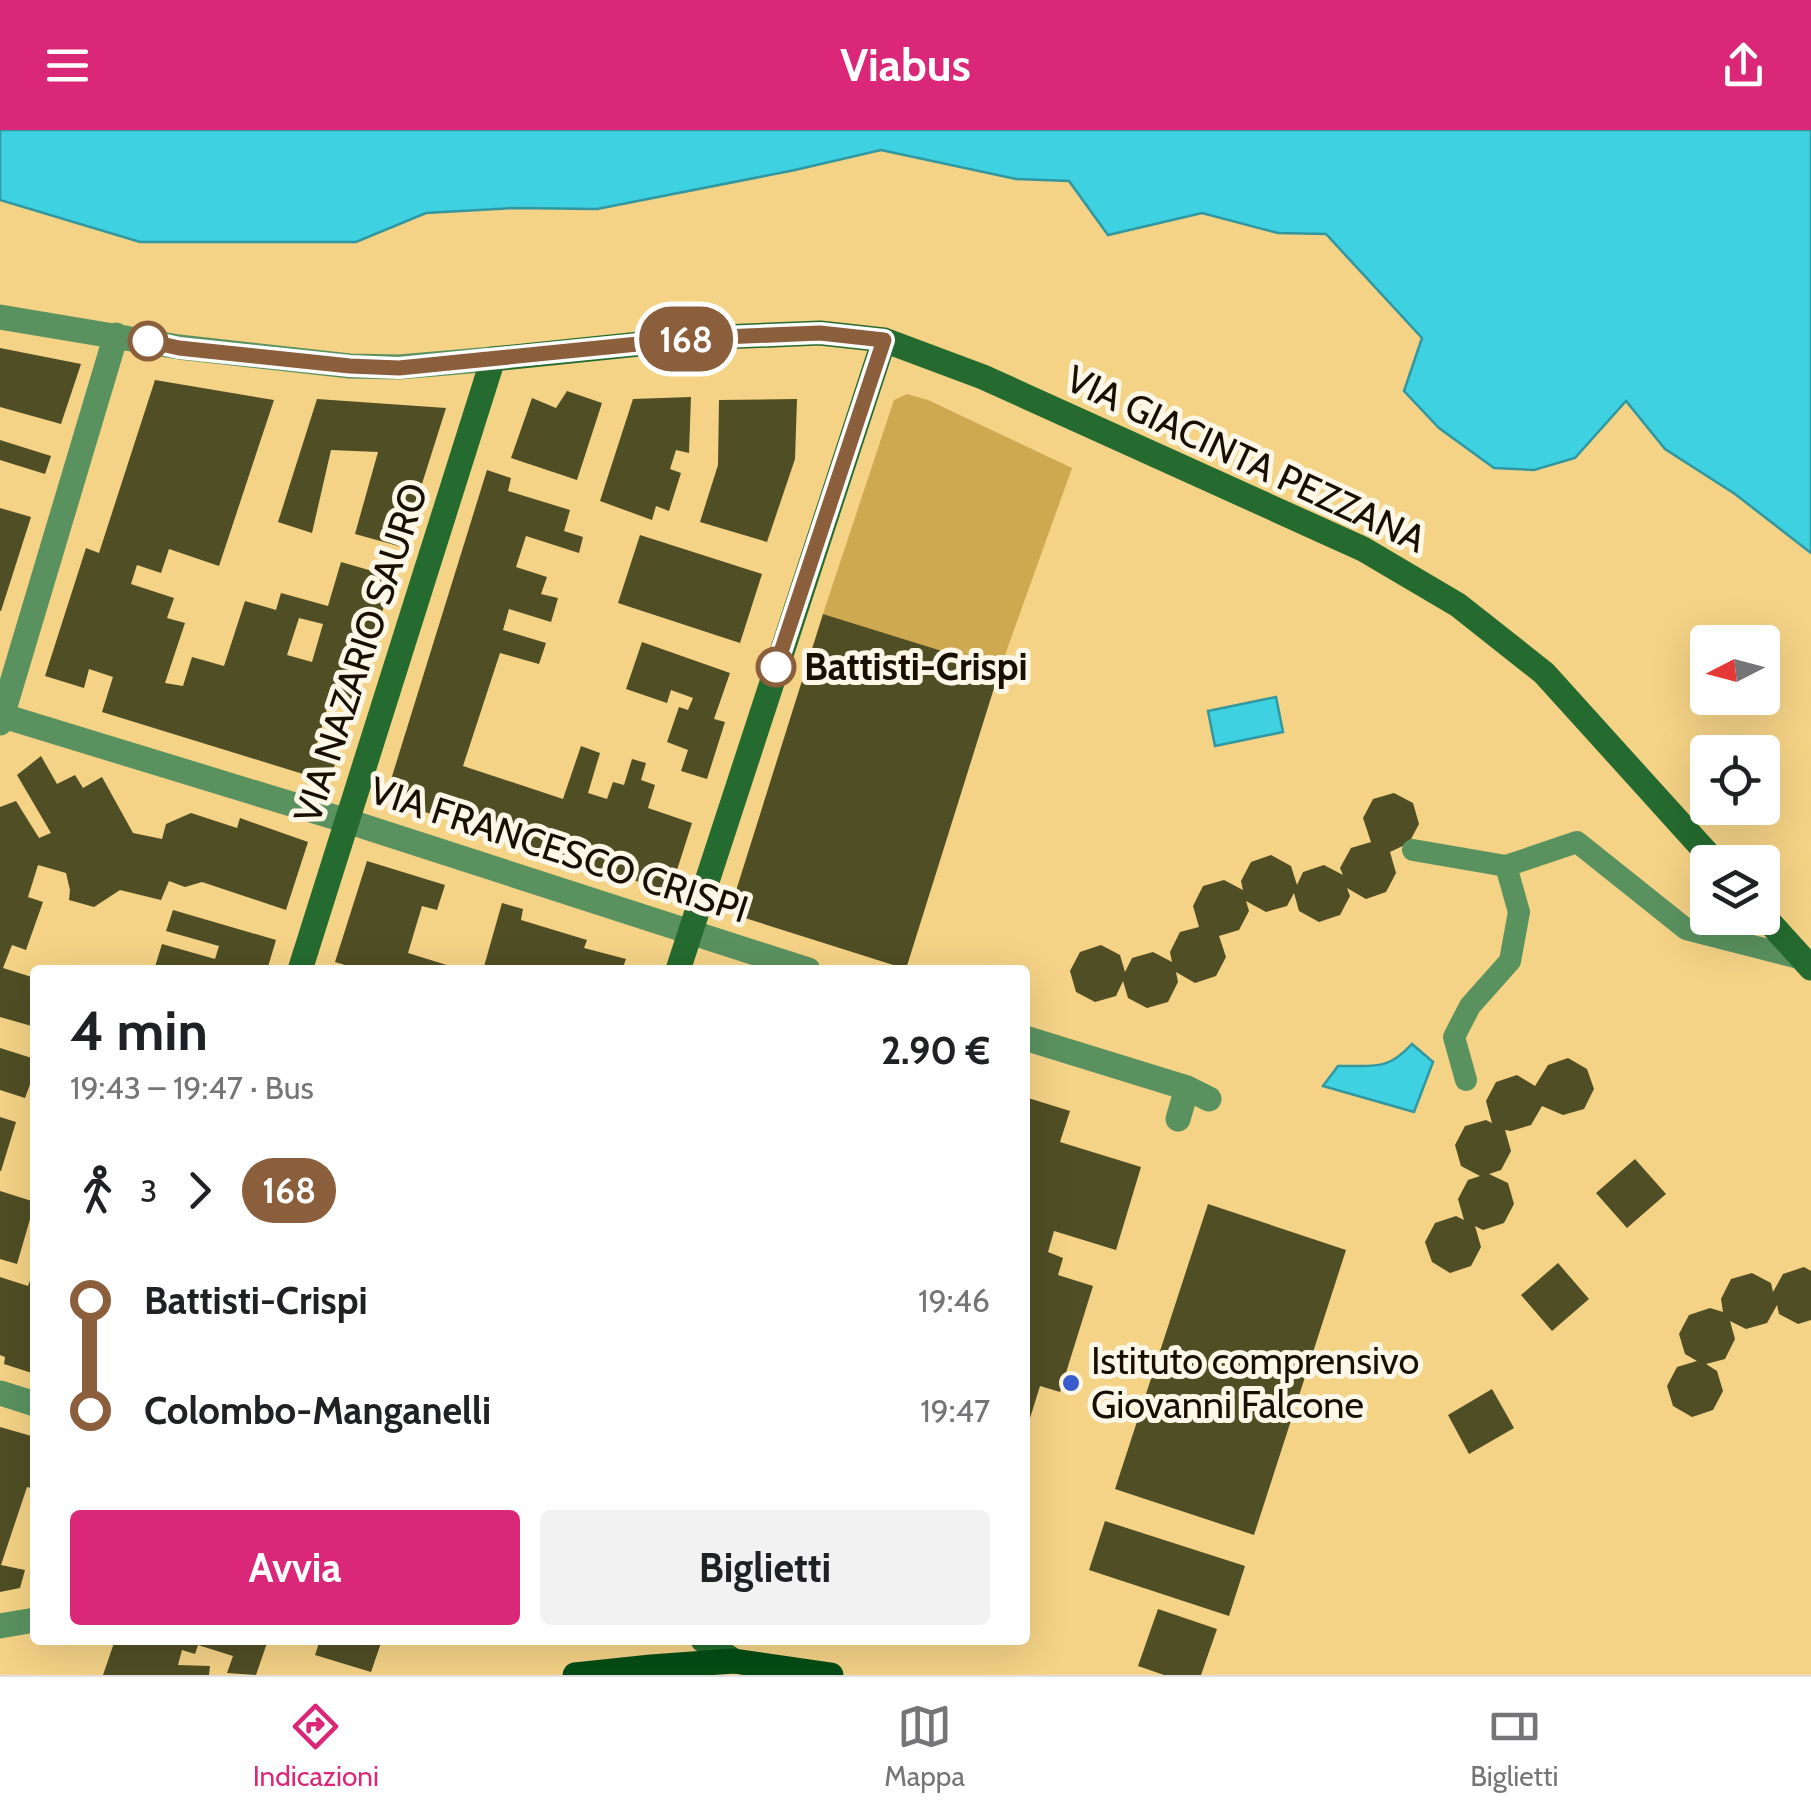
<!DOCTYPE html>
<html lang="it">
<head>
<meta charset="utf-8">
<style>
	:root { --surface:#fff; --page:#f2f2f2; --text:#202124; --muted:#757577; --line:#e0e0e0; --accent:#db2777 }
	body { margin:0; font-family:Cabin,sans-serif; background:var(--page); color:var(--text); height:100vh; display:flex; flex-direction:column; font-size:38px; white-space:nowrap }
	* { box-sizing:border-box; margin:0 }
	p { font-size:32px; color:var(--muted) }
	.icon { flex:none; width:55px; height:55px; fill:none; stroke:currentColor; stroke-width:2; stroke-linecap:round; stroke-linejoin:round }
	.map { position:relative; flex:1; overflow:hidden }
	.details { position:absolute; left:30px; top:835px; width:1000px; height:680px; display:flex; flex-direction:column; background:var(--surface); border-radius:10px; box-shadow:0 10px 40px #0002 }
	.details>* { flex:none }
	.badge { padding:0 20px; border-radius:32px; font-size:35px; line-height:65px }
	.needle { width:65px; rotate:264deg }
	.buttons { position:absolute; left:1690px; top:495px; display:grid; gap:20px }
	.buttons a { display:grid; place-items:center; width:90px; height:90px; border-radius:10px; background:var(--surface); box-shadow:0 10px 40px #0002; font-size:50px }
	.map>.badge { position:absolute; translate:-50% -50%; box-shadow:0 0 0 5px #fff }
	.legs { display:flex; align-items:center; gap:15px; height:110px; padding:0 40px; font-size:32px }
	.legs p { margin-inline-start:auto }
	.head { display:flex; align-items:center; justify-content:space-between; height:170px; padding:0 40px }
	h1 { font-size:55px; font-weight:800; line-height:75px }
	.button { display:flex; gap:20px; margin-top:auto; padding:20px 40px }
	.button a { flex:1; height:115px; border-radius:10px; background:var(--accent); color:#fff; font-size:40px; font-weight:800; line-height:115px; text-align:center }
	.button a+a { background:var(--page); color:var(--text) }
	ul { padding:0 40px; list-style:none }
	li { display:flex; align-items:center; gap:35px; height:110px; font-size:38px }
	li i { display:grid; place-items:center; width:15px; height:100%; margin:0 12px; background:currentColor }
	li i::after { content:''; width:25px; height:25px; margin:-12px; border:8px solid; border-radius:50%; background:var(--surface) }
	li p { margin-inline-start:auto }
	li:first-child i { background:linear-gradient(#0000 50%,currentColor 0) }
	li:last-child i { background:linear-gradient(currentColor 50%,#0000 0) }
	header { display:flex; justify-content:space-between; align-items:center; height:130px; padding:0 40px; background:var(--accent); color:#fff; font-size:45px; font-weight:800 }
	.menu { display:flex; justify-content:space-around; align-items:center; height:140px; border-top:2px solid var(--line); background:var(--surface); font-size:28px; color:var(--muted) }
	.menu a { display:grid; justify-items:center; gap:5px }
	.menu .on { color:var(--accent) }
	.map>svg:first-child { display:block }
	.green { fill:#cfa94f }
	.water { fill:#3dd1e2; stroke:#32979e; stroke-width:2.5 }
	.building { fill:#504e24; fill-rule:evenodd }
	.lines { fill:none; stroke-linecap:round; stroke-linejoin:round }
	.lane { stroke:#5a925f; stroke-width:22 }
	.street { stroke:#5a925f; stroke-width:25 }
	.secondary { stroke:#256b2f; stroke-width:25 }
	.primary { stroke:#044d16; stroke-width:25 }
	.line-1-casing { stroke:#fff; stroke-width:22 }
	.line-1 { stroke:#8b5e3c; stroke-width:15 }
	.stop-1-dot { fill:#fff; stroke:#8b5e3c; stroke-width:5 }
	.poi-dot { fill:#385dce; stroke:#fdf7e8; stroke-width:4 }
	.labels { text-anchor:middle; stroke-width:10; stroke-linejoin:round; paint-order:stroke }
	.street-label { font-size:38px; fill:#180f00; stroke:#fdf7e8 }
	.stop-label { font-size:38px; font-weight:bold; fill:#180f00; stroke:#fdf7e8; text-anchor:start }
	.poi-label { font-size:38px; fill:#180f00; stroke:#fdf7e8; text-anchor:start }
</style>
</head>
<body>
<header><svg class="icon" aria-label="menu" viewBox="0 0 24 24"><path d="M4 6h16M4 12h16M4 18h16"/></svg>Viabus<svg class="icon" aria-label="share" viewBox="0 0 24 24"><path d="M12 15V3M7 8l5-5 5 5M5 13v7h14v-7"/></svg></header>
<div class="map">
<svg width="1811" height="1545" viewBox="0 0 1811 1545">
	<rect width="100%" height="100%" fill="#f4d286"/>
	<path class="green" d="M907 264 928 270 1072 338 1000 539 823 484 894 270Z"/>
	<path class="water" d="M0 0H1811V423L1735 364 1665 319 1626 271 1575 328 1534 340 1494 338 1439 298 1404 261 1422 208 1326 104 1278 103 1202 83 1108 105 1069 51 1016 49 881 20 795 40 597 79 513 78 426 83 356 112H140L0 70Z
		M1276 567 1283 602 1215 616 1208 581Z
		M1412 914 1433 932 1414 982 1323 956 1338 936C1373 935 1386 942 1412 914Z"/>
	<path class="building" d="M0 218 81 234 61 294 0 277Z
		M155 250 274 270 219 436 169 419 161 443 137 435 131 454 174 468 167 488 185 493 165 553 183 556 192 527 224 536 245 471 276 480 281 463 328 476 341 432 393 447 354 572 331 565 314 624 336 631 329 652 102 582 113 547 89 539 84 558 45 546 86 418 99 423ZM299 488 323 494 312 532 287 525Z
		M567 261 602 273 577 350 511 328 532 268 556 278Z
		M691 267 689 323 676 320 670 339 681 343 669 381 656 376 652 390 600 371 633 269Z
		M317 269 446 278 402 417 355 404 378 322 331 320 312 403 278 392Z
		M797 269 795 329 767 412 700 392 718 335 719 270Z
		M0 310 51 326 45 344 0 330Z
		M487 340 511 348 508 361 570 380 564 401 583 407 579 423 526 406 516 437 547 447 541 464 558 468 551 492 509 479 503 500 546 513 539 534 500 523 463 636 563 669 581 616 600 623 588 663 607 669 613 652 624 655 632 629 646 633 641 650 655 655 648 678 692 693 670 762 385 669Z
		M0 378 31 387 1 481H0Z
		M640 405 762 444 740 513 618 473Z
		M823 484 1000 539 906 839 729 783Z
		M642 512 730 543 714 589 725 592 707 649 681 641 688 620 667 612 679 577 688 580 693 568 671 560 667 573 626 559Z
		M41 626 57 654 75 645 83 658 102 647 133 703 162 709 166 694 191 683 237 698 240 688 308 712 286 780 202 752 185 757 169 751 161 770 120 760 94 777 69 770 70 760 66 743 38 735 28 767 43 772 26 820 12 815 3 838 35 848V897L0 887V677L16 671 39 708 51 703 17 645Z
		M1394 663 1413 673 1419 694 1409 713 1390 722 1396 743 1386 762 1366 769 1347 758 1350 766 1340 785 1319 792 1299 781 1294 763 1287 776 1266 782 1246 771 1249 781 1239 800 1219 806 1226 827 1216 846 1195 853 1176 842 1178 852 1168 872 1147 878 1128 868 1123 851 1116 866 1095 872 1076 862 1070 841 1080 822 1101 815 1120 825 1125 842 1132 828 1153 822 1172 832 1170 822 1180 802 1199 797 1193 776 1203 756 1224 750 1243 760 1241 751 1251 732 1271 725 1291 736 1297 755 1303 742 1324 735 1343 745 1340 738 1351 718 1371 712 1363 688 1373 669Z
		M367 731 445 755 437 780 422 776 408 823 463 840H344L345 835 335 832Z
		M502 773 523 779 521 790 587 810 584 818 626 829 622 840H483Z
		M173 780 276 810 267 840H154L162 814 215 829 219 816 166 801Z
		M0 918 35 929V950L32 949 25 968 0 960Z
		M1568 928 1587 939 1594 959 1584 979 1563 985 1542 976 1531 995 1511 1001 1505 1000 1511 1021 1501 1040 1489 1044 1508 1053 1514 1074 1504 1093 1483 1100 1475 1096 1481 1117 1471 1136 1450 1143 1432 1132 1425 1112 1435 1093 1456 1086 1464 1090 1458 1069 1468 1050 1480 1046 1461 1036 1455 1015 1465 996 1486 990 1492 993 1486 971 1496 952 1517 945 1535 956 1548 935Z
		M1025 967 1070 981 1060 1012 1141 1037 1116 1120 1054 1101 1048 1122 1063 1128 1058 1145 1093 1156 1060 1262 1040 1256 1026 1301 1025 1120 1030 1104 1025 1102Z
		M0 987 16 992 1 1041H0Z
		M1635 1029 1666 1064 1627 1098 1596 1063Z
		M0 1061 35 1072 17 1134 0 1129Z
		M1208 1074 1346 1120 1254 1405 1115 1359Z
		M1558 1133 1589 1169 1552 1201 1521 1165Z
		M35 1137V1244L4 1234 5 1227 0 1225V1147L28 1156Z
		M1804 1137 1811 1141V1190L1798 1194 1779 1184 1777 1175 1767 1193 1746 1199 1730 1191 1735 1209 1725 1229 1706 1234 1717 1241 1723 1261 1713 1280 1692 1287 1673 1276 1667 1256 1677 1237 1697 1231 1685 1224 1679 1204 1689 1185 1710 1178 1723 1182 1721 1169 1731 1149 1752 1143 1771 1153 1773 1162 1783 1144Z
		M1492 1259 1514 1298 1469 1324 1448 1285Z
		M0 1297 35 1307V1359L27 1357 1 1435 25 1440 20 1458 0 1462Z
		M1105 1391 1245 1436 1229 1486 1089 1440Z
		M1158 1479 1217 1499 1201 1545H1164L1138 1536Z
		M115 1510H268L256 1545 227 1543 233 1526 198 1515 195 1524 182 1520 178 1535 210 1536 209 1545H103Z
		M320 1510H382L371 1542 315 1525Z"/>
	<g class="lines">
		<path class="lane" d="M1413 720 1506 736 1577 712 1686 799 1803 829
			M1466 950 1454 907 1470 876 1510 831 1519 782 1506 736"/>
		<path class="street" d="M0 187 179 217 350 236 399 237 493 229
			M0 585 347 691 808 840
			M0 593 116 205
			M1025 908 1187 958 1209 969
			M1178 989 1187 958
			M0 1263 35 1274
			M0 1496 35 1490"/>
		<path class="secondary" d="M1762 784 1811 838
			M300 840 493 229 698 208 820 203 884 210 983 247 1363 419 1458 475 1544 543 1715 732
			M678 840 884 210
			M703 1510 734 1531"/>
		<path class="primary" d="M575 1545 651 1537 734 1531 831 1545"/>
	</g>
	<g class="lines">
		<g class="line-1-casing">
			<path id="line-1" d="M148 211 179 218 350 236 399 238 698 208 820 203 884 210 776 537"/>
		</g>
		<use href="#line-1" class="line-1"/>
	</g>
	<g class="stop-1-dot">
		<circle cx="148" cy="211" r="18"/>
		<circle cx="776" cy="537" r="18"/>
	</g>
	<circle class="poi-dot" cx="1071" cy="1253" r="10"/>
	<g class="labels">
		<g class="street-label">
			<text transform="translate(1246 329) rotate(25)" y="13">VIA GIACINTA PEZZANA</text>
			<text transform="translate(361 523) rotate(-72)" y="13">VIA NAZARIO SAURO</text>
			<text transform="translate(559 720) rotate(18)" y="13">VIA FRANCESCO CRISPI</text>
		</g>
		<g class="stop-label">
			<text x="804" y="550">Battisti-Crispi</text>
		</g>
		<g class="poi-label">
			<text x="1091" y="1244">Istituto comprensivo<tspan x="1091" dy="44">Giovanni Falcone</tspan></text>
		</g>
	</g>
</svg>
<div class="buttons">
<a><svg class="needle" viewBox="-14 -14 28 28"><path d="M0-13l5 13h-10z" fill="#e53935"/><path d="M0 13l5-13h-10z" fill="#757577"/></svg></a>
<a><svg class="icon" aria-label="locate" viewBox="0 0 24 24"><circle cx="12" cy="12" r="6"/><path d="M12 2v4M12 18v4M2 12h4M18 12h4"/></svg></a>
<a><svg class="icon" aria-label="layers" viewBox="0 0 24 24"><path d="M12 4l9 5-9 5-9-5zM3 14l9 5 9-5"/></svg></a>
</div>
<b class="badge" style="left:686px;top:209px;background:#8b5e3c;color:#fff">168</b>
<section class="details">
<div class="head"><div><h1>4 min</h1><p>19:43 – 19:47 · Bus</p></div><b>2.90 €</b></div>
<div class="legs"><svg class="icon" aria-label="walk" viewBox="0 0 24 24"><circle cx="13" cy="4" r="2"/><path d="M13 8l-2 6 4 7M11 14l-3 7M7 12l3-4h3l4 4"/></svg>3<svg class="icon" aria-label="forward" viewBox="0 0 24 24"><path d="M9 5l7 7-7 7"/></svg><b class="badge" style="background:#8b5e3c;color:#fff">168</b></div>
<ul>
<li><i style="color:#8b5e3c"></i><b>Battisti-Crispi</b><p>19:46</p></li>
<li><i style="color:#8b5e3c"></i><b>Colombo-Manganelli</b><p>19:47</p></li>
</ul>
<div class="button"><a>Avvia</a><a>Biglietti</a></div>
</section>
</div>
<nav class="menu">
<a class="on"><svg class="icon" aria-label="directions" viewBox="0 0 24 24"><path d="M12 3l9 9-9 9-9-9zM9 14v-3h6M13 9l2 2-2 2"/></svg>Indicazioni</a>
<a><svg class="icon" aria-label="map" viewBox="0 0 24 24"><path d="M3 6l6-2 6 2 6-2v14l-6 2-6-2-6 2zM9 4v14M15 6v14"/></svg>Mappa</a>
<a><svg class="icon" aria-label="tickets" viewBox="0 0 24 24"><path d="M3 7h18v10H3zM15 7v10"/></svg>Biglietti</a>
</nav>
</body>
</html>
